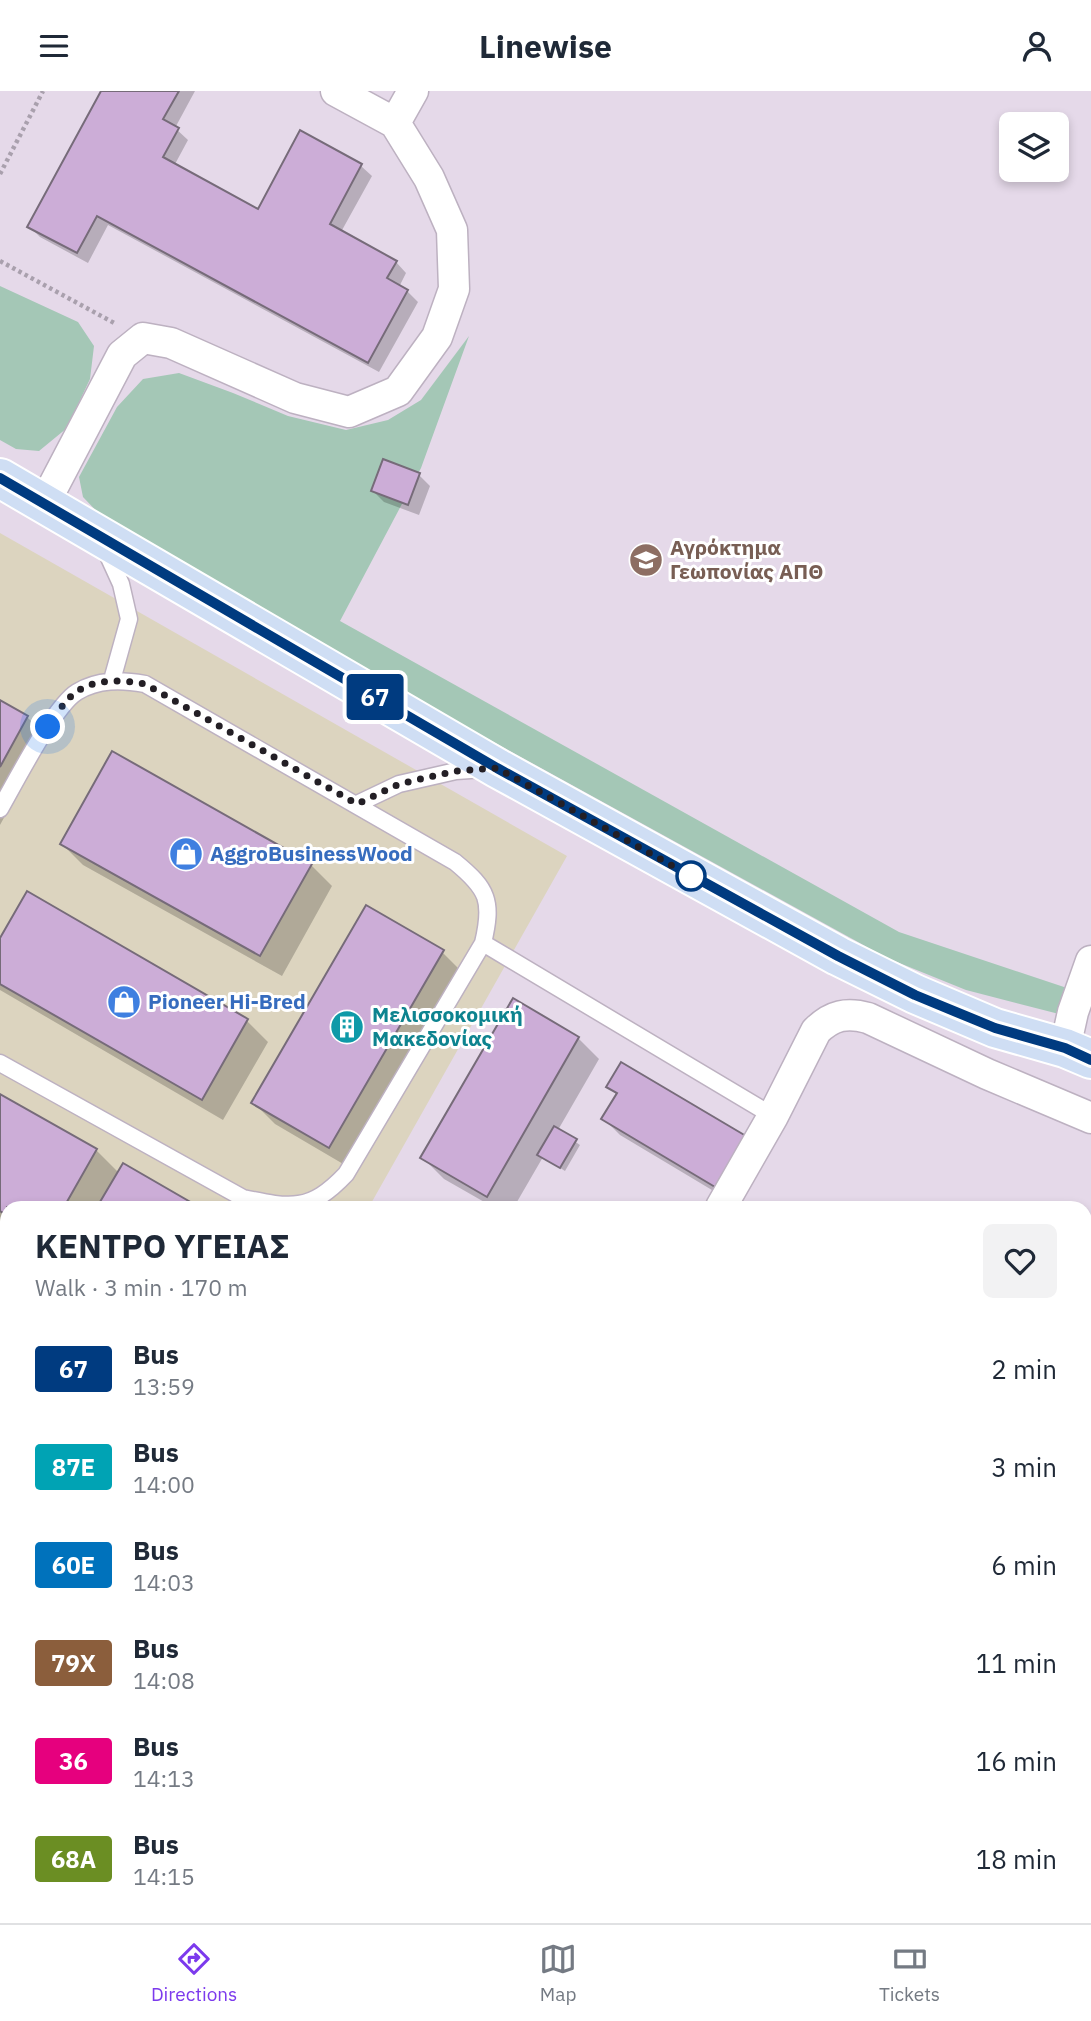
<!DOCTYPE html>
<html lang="en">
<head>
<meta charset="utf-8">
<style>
	:root { --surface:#fff; --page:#f2f2f3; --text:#1f2937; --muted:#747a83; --line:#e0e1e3; --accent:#7c3aed }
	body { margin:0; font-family:"IBM Plex Sans",sans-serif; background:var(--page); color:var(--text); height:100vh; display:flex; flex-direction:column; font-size:26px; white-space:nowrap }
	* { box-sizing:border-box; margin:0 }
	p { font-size:23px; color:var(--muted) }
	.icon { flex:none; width:38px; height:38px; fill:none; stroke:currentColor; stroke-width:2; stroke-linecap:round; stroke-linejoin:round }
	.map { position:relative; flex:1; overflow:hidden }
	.panel { position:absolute; left:0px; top:1110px; width:1092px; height:723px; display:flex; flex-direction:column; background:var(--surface); border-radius:21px 21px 0 0; box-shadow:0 4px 10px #0003 }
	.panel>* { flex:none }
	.badge { padding:0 14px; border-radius:5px; font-size:24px; line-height:46px }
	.buttons { position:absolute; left:999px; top:21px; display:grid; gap:14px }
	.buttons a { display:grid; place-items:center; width:70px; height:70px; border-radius:10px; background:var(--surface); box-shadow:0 4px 10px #0003; font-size:35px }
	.you { position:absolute; width:35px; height:35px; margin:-18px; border:5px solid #fff; border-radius:50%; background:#1a73e8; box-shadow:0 0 0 10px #1a73e833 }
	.map>.badge { position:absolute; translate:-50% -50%; box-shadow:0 0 0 4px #fff }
	.round { display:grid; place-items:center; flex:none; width:74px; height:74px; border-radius:10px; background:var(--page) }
	.overview { display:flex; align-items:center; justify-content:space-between; height:119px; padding:0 35px }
	h1 { font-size:33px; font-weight:800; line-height:52px }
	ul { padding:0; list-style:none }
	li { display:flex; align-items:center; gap:21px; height:98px; padding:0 35px }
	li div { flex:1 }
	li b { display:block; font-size:26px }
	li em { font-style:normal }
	li .badge { min-width:77px; font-weight:700; text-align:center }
	header { display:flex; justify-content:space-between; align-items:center; height:91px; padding:0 35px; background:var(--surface); font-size:32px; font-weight:800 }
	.menu { display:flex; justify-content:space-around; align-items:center; height:98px; border-top:2px solid var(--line); background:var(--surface); font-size:19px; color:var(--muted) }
	.menu a { display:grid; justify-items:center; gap:4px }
	.menu .active { color:var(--accent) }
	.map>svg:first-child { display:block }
	.commercial { fill:#dcd4bf }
	.green { fill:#a4c7b6 }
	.shadow { fill:#0003 }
	.building { fill:#ccadd7; stroke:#766b79; stroke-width:2 }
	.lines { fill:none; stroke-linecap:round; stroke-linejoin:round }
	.lane-casing { stroke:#bdb1c1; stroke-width:19 }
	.street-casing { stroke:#bdb1c1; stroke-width:33 }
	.primary-casing { stroke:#fff; stroke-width:42 }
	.path { stroke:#a9a0ad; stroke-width:4.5; stroke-dasharray:3.5 3.5; stroke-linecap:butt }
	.lane { stroke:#fff; stroke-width:16 }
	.street { stroke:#fff; stroke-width:30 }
	.primary { stroke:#cfdef4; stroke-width:38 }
	.line-casing { stroke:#fff; stroke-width:16 }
	.line { stroke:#003b80; stroke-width:10 }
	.walk { stroke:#231f25; stroke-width:7; stroke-dasharray:0 12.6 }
	.stop-dot { fill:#fff; stroke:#003b80; stroke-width:3.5 }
	.labels { text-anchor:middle; stroke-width:6; stroke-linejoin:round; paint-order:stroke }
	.education-label { font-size:21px; font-weight:bold; fill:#785e54; stroke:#fff; text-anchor:start }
	.shop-label { font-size:21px; font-weight:bold; fill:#366cbe; stroke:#fff; text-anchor:start }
	.culture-label { font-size:21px; font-weight:bold; fill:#0d838f; stroke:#fff; text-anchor:start }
</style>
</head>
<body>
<header><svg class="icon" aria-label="menu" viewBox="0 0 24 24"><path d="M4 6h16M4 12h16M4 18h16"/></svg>Linewise<svg class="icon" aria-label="person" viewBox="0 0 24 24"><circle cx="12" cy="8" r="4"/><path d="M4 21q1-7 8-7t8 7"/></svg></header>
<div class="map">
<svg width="1091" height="1832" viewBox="0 0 1091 1832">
	<rect width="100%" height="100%" fill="#e5d9e9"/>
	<path class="commercial" d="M0 442 567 765 369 1116H7V1241L0 1254Z"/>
	<path class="green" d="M0 195 78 231 94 255 90 288 67 337 39 360 16 358 0 349Z
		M469 245 421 377 340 530 899 841 1070 898 1059 923 966 899 887 867 326 559 106 430 83 406 79 386 117 316 143 288 179 282 233 302 288 325 346 339 388 329 421 309Z"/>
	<path class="shadow" d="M103 0H195L175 37 188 49 174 75 258 120 361 75 372 85 341 141 396 171 406 182 399 196 407 200 418 211 379 281 108 134 88 172 40 146 29 135Z
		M384 371 419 384 430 395 419 424 384 411 373 400Z
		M0 611 27 626 48 647 0 734Z
		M62 753 311 774 332 795 282 885 83 774Z
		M28 803 247 930 268 951 223 1029 0 899V851Z
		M442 861 463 882 350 1077 275 1033 254 1012Z
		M578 947 599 968 558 1039 580 1054 565 1080 543 1066 514 1116H493L444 1088 423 1067Z
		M608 995 745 1046 732 1111 620 1044 604 1028 618 1005Z
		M0 1005 96 1059 119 1082 124 1074 196 1116H7V1132L0 1128Z
		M0 1215 7 1219V1278L0 1291Z
		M1085 1218 1091 1224V1248L1085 1259Z
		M1091 1370V1427L1085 1423V1381Z"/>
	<path class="building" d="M101 0H179L163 28 179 37 163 66 258 118 300 39 362 73 330 133 397 170 387 187 408 199 368 272 97 125 77 162 27 136Z
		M383 368 420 382 408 414 371 400Z
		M0 609 28 625 0 676Z
		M112 660 312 773 260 865 60 753Z
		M27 800 248 928 202 1009 0 893V847Z
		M366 814 444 859 329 1057 251 1012Z
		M513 907 579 946 487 1106 420 1067Z
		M621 971 746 1045 715 1096 601 1028 617 1002 606 996Z
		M0 1003 97 1058 64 1116H7V1124L0 1120Z
		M554 1035 577 1048 560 1077 537 1064Z
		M123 1072 199 1116H97Z
		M0 1213 7 1217V1221L0 1233Z
		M1091 1366V1421L1085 1418V1377Z"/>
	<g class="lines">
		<g class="lane-casing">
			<path id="lane" d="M105 458 121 493 129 528 112 589
				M357 713 399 693 456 680 485 678
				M0 718C15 692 54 615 77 601 98 588 122 589 145 593L455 771C488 798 493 810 483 852L346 1083C310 1121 291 1117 243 1107L0 972
				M483 852 773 1025"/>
		</g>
		<g class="street-casing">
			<path id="street" d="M395 32 413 0
				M44 413 122 264 143 247 171 252 295 307 349 321 398 300 437 246 454 198 452 139 429 87 395 32 336 0
				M1065 957 1073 921 1091 870
				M721 1116 773 1025 816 940C832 924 847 921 868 927L987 983 1091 1027
				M0 1807 7 1809
				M48 1825 65 1832"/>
		</g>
		<g class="primary-casing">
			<path id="primary" d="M0 387 497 677 838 865 915 903 995 937 1065 957 1091 968"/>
		</g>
		<path class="path" d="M0 83 43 0
			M0 170 116 233
			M1085 1476 1088 1469
			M537 1832 540 1825
			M927 1832 930 1825"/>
		<use href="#lane" class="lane"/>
		<use href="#street" class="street"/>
		<use href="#primary" class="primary"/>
	</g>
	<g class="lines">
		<g class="line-casing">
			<path id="line" d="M0 387 497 677 838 865 915 904 995 937 1065 957 1091 969"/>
		</g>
		<use href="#line" class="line"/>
		<path class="walk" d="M48 636C56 624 64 610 76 601 96 587 123 589 145 593L357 713 399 693 456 680 497 677 698 789 691 785"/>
	</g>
	<defs>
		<g id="university-disc" transform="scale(1.75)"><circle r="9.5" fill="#8d6e63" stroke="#fff"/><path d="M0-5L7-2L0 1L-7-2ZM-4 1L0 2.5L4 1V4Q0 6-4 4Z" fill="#fff"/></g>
		<g id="shop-disc" transform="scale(1.75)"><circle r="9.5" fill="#3f7fe0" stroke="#fff"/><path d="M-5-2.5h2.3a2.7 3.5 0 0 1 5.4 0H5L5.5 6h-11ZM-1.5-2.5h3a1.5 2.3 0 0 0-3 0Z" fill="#fff"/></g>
		<g id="building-disc" transform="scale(1.75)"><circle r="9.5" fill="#0f9aa8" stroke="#fff"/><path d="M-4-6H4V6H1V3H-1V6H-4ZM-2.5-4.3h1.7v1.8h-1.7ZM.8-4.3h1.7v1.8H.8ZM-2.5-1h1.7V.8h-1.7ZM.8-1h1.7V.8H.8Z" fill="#fff"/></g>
	</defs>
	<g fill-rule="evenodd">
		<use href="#university-disc" x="646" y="469"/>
		<use href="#shop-disc" x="186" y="763"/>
		<use href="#shop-disc" x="124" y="911"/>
		<use href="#building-disc" x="347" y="936"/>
	</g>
	<circle class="stop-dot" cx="691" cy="785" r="14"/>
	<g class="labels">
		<g class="education-label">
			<text x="670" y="464">Αγρόκτημα<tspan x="670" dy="24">Γεωπονίας ΑΠΘ</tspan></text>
		</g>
		<g class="shop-label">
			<text x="210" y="770">AggroBusinessWood</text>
			<text x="148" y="918">Pioneer Hi-Bred</text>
		</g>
		<g class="culture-label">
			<text x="372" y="931">Μελισσοκομική<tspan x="372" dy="24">Μακεδονίας</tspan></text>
		</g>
	</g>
</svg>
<div class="buttons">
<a><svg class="icon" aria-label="layers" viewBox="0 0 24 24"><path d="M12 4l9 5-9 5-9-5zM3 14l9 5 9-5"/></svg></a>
</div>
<div class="you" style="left:48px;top:636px"></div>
<b class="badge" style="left:375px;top:606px;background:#003b80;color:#fff">67</b>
<section class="panel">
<div class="overview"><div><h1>ΚΕΝΤΡΟ ΥΓΕΙΑΣ</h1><p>Walk · 3 min · 170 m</p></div><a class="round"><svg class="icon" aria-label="heart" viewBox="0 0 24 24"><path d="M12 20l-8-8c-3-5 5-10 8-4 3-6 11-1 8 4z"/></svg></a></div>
<ul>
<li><span class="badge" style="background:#003b80;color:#fff">67</span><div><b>Bus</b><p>13:59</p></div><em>2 min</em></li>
<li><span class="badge" style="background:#00a3b4;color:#fff">87Ε</span><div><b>Bus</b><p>14:00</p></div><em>3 min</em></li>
<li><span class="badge" style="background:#0072bc;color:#fff">60Ε</span><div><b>Bus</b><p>14:03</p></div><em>6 min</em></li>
<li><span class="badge" style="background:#8b5e3c;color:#fff">79X</span><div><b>Bus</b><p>14:08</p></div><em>11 min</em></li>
<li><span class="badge" style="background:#e6007e;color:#fff">36</span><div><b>Bus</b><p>14:13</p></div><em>16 min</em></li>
<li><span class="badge" style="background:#6b8e23;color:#fff">68Α</span><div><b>Bus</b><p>14:15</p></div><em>18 min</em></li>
</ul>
</section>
</div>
<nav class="menu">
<a class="active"><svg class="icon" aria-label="directions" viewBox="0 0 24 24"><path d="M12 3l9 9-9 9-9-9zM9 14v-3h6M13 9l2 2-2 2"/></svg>Directions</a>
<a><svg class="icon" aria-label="map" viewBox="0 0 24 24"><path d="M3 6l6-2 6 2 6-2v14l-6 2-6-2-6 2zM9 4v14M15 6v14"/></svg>Map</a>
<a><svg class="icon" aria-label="tickets" viewBox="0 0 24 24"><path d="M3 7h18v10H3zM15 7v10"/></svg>Tickets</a>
</nav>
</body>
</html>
